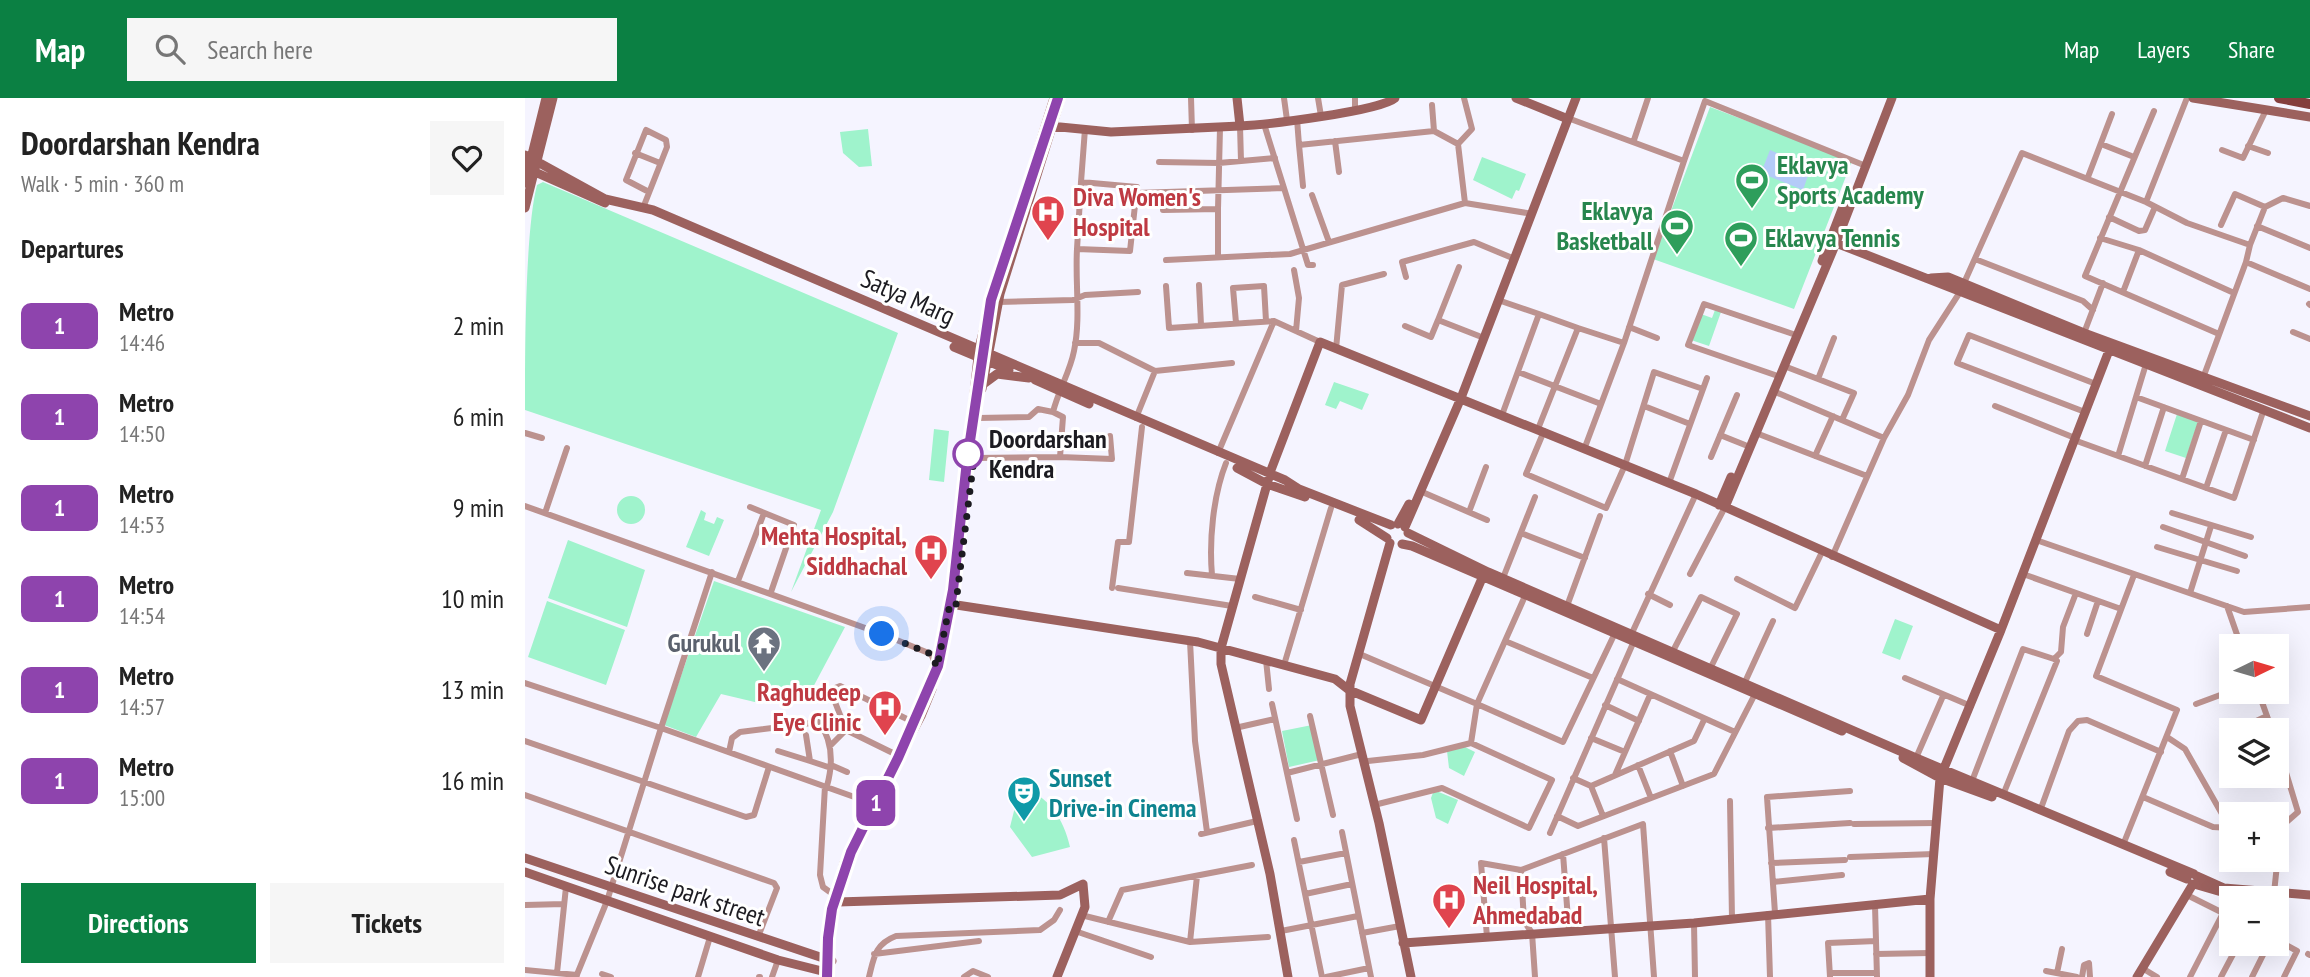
<!DOCTYPE html>
<html lang="en">
<head>
<meta charset="utf-8">
<style>
	:root { --surface:#fff; --page:#f6f6f6; --text:#222; --muted:#767676; --accent:#0b8043 }
	body { margin:0; font-family:"PT Sans Narrow",sans-serif; background:var(--page); color:var(--text); height:100vh; display:flex; flex-direction:column; font-size:26px; white-space:nowrap }
	* { box-sizing:border-box; margin:0 }
	p { font-size:23px; color:var(--muted) }
	.icon { flex:none; width:38px; height:38px; fill:none; stroke:currentColor; stroke-width:2; stroke-linecap:round; stroke-linejoin:round }
	.map { position:relative; flex:1; overflow:hidden }
	.side { display:flex; flex-direction:column; background:var(--surface); width:525px }
	.side>* { flex:none }
	.badge { padding:0 14px; border-radius:10px; font-size:24px; line-height:46px }
	.needle { width:46px; rotate:85deg }
	.fabs { position:absolute; left:1694px; top:536px; display:grid; gap:14px }
	.fabs a { display:grid; place-items:center; width:70px; height:70px; border-radius:0px; background:var(--surface); box-shadow:0 7px 28px #0002; font-size:35px }
	.you { position:absolute; width:35px; height:35px; margin:-18px; border:5px solid #fff; border-radius:50%; background:#1a73e8; box-shadow:0 0 0 10px #1a73e833 }
	.map>.badge { position:absolute; translate:-50% -50%; box-shadow:0 0 0 4px #fff }
	h2 { padding:0 21px; font-size:26px; line-height:63px }
	.round { display:grid; place-items:center; flex:none; width:74px; height:74px; border-radius:0px; background:var(--page) }
	.summary { display:flex; align-items:center; justify-content:space-between; height:119px; padding:0 21px }
	h1 { font-size:33px; font-weight:700; line-height:52px }
	.action { display:flex; gap:14px; margin-top:auto; padding:14px 21px }
	.action a { flex:1; height:80px; border-radius:0px; background:var(--accent); color:#fff; font-size:28px; font-weight:700; line-height:80px; text-align:center }
	.action a+a { background:var(--page); color:var(--text) }
	ul { padding:0; list-style:none }
	li { display:flex; align-items:center; gap:21px; height:91px; padding:0 21px }
	li div { flex:1 }
	li b { display:block; font-size:26px }
	li em { font-style:normal }
	li .badge { min-width:77px; font-weight:700; text-align:center }
	header { display:flex; align-items:center; gap:42px; box-sizing:border-box; height:98px; padding:0 35px; background:var(--accent); color:#fff }
	header strong { font-size:33px }
	nav { display:flex; gap:38px; margin-inline-start:auto; font-size:24px }
	.search { width:490px; height:63px; background:var(--page); display:flex; align-items:center; gap:18px; box-sizing:border-box; padding:0 24px; border-radius:0px; color:var(--muted); font-size:26px }
	main { display:flex; flex:1; min-height:0 }
	.map>svg:first-child { display:block }
	.green { fill:#9ff3cc }
	.water { fill:#b4cbf8 }
	.lines { fill:none; stroke-linecap:round; stroke-linejoin:round }
	.street { stroke:#bc928f; stroke-width:6 }
	.secondary { stroke:#9c615e; stroke-width:9 }
	.primary { stroke:#843e3d; stroke-width:10 }
	.rail { stroke:#58575e; stroke-width:2; stroke-dasharray:3.5 7; stroke-linecap:butt }
	.line-casing { stroke:#fff; stroke-width:16 }
	.line { stroke:#8e44ad; stroke-width:10 }
	.walk { stroke:#1c1b21; stroke-width:7; stroke-dasharray:0 12.6 }
	.stop-dot { fill:#fff; stroke:#8e44ad; stroke-width:3.5 }
	.labels { text-anchor:middle; stroke-width:6; stroke-linejoin:round; paint-order:stroke }
	.leisure-label { font-size:26px; font-weight:bold; fill:#27864d; stroke:#fff; text-anchor:start }
	.health-label { font-size:26px; font-weight:bold; fill:#be3a42; stroke:#fff; text-anchor:start }
	.street-label { font-size:26px; fill:#1c1b21; stroke:#fff }
	.stop-label { font-size:26px; font-weight:bold; fill:#1c1b21; stroke:#fff; text-anchor:start }
	.worship-label { font-size:26px; font-weight:bold; fill:#5b616d; stroke:#fff; text-anchor:end }
	.culture-label { font-size:26px; font-weight:bold; fill:#0d838f; stroke:#fff; text-anchor:start }
</style>
</head>
<body>
<header>
<strong>Map</strong>
<div class="search"><svg class="icon" aria-label="search" viewBox="0 0 24 24"><circle cx="10" cy="10" r="6"/><path d="M15 15l6 6"/></svg>Search here</div>
<nav><a>Map</a><a>Layers</a><a>Share</a></nav>
</header>
<main>
<section class="side">
<div class="summary"><div><h1>Doordarshan Kendra</h1><p>Walk · 5 min · 360 m</p></div><a class="round"><svg class="icon" aria-label="heart" viewBox="0 0 24 24"><path d="M12 20l-8-8c-3-5 5-10 8-4 3-6 11-1 8 4z"/></svg></a></div>
<h2>Departures</h2>
<ul>
<li><span class="badge" style="background:#8e44ad;color:#fff">1</span><div><b>Metro</b><p>14:46</p></div><em>2 min</em></li>
<li><span class="badge" style="background:#8e44ad;color:#fff">1</span><div><b>Metro</b><p>14:50</p></div><em>6 min</em></li>
<li><span class="badge" style="background:#8e44ad;color:#fff">1</span><div><b>Metro</b><p>14:53</p></div><em>9 min</em></li>
<li><span class="badge" style="background:#8e44ad;color:#fff">1</span><div><b>Metro</b><p>14:54</p></div><em>10 min</em></li>
<li><span class="badge" style="background:#8e44ad;color:#fff">1</span><div><b>Metro</b><p>14:57</p></div><em>13 min</em></li>
<li><span class="badge" style="background:#8e44ad;color:#fff">1</span><div><b>Metro</b><p>15:00</p></div><em>16 min</em></li>
</ul>
<div class="action"><a>Directions</a><a>Tickets</a></div>
</section>
<div class="map">
<svg width="1785" height="879" viewBox="0 0 1785 879">
	<rect width="100%" height="100%" fill="#f5f4ff"/>
	<path class="green" d="M1185 9 1327 63 1269 211 1128 161Z
		M343 31 347 68 334 69 318 55 315 34Z
		M957 59 1001 76 994 93 991 92 987 101 948 82Z
		M18 84 373 235 308 414 266 494 296 412 0 312C0 256 0 132 12 87Z
		M1190 212 1196 214 1184 248 1166 242 1176 216 1187 220Z
		M809 284 844 296 837 312 815 303 811 311 800 307Z
		M1652 316 1673 324 1661 360 1640 353Z
		M409 331 424 333 419 384 404 382Z
		M92 412a14 14 0 1 1 28 0a14 14 0 1 1-28 0Z
		M176 412 181 415 179 422 189 426 192 419 199 422 184 458 161 449Z
		M43 442 120 472 102 529 23 500Z
		M189 483 320 529 286 593 234 605 196 596 171 639 139 627Z
		M22 503 100 532 81 587 3 559Z
		M1370 521 1388 528 1375 562 1357 555Z
		M787 627 795 662 764 669 757 633Z
		M940 649 950 654 939 678 924 670 922 653Z
		M495 689C523 697 539 721 545 749L507 759 485 729Z
		M909 692 933 702 923 726 911 720 906 700Z"/>
	<path class="water" d="M1245 52 1286 69 1278 92 1236 75Z"/>
	<g class="lines">
		<path class="street" d="M666 0 667 32
			M759 0 762 22
			M793 0 796 18
			M830 0V12
			M939 0 947 31 933 46 940 105 1002 115
			M1662 0 1621 104 1662 125 1725 147 1721 164
			M907 7 909 33
			M1629 13 1560 178 1694 236
			M1040 19 1159 63 1180 3 1341 68
			M772 21 774 47 909 33 933 46
			M739 26 783 167H788
			M715 28 716 63
			M1109 42 1123 0
			M810 43 814 74
			M1576 46 1609 59
			M774 47 778 88
			M1723 48 1743 55
			M1697 52 1718 60 1741 12
			M110 55 135 65
			M634 64 694 65 750 60
			M1563 79 1587 16
			M611 95 759 90
			M787 97 804 144
			M118 110 142 49 141 42 121 32 101 82 124 94
			M693 111V159
			M638 112 693 111 695 30
			M1584 119 1614 133 1620 132 1630 109
			M1696 127 1710 96 1740 109
			M1732 128 1785 150
			M1575 140 1614 152
			M1725 147 1740 109 1758 100 1785 108
			M552 151 556 84
			M1450 161 1558 203 1568 212
			M641 162 765 156 940 105
			M769 172 774 200 771 233
			M881 179 877 164 949 144 985 159
			M674 187 676 227
			M641 188 644 230 749 223 795 244
			M1598 194 1614 152 1709 195
			M973 202 1014 216 977 317
			M473 204 548 202 560 197 613 194
			M1784 206 1785 207
			M1014 216 1053 230
			M913 222 934 169
			M711 225 708 190 739 188 741 223
			M880 228 906 239 913 222 954 238
			M1104 229 1132 240
			M1768 234 1785 241
			M1559 235 1578 185
			M1309 240 1293 281 1329 295 1317 322
			M550 245H574L630 273
			M1099 245 1159 63
			M811 251 817 187 859 176
			M1259 268 1293 281
			M993 274 1076 306
			M1250 277 1163 247 1179 206 1268 236
			M1678 280 1721 164 1785 191
			M1248 293 1359 340
			M1611 299 1729 342
			M1119 308 1165 326
			M1470 308 1550 340
			M1560 314 1432 265 1444 237 1571 286
			M453 320 504 319 513 311 528 314C533 293 545 274 549 253 556 220 550 185 552 151L605 153 612 89 556 84 560 31
			M611 320 630 273 707 265
			M1013 331 1053 230 1099 245 1060 349
			M1019 333 1001 376 1081 410 1100 367 1129 274 1178 291
			M0 335 17 340
			M1231 335 1342 378
			M1195 337 1220 347
			M1549 342 1709 400 1739 311
			M693 355 749 223
			M1290 358 1308 318
			M1593 358 1621 266
			M535 359 587 361 585 338
			M1186 359 1212 297
			M449 360 535 359 538 319 528 314
			M1620 368 1639 309
			M1657 381 1676 323
			M1144 385 1182 280
			M1681 390 1701 332
			M895 393 962 422
			M0 408 357 536 406 556 412 569
			M225 409 269 427 246 494
			M944 414 961 369
			M20 415 42 350
			M1647 415 1726 439
			M1638 429 1720 458
			M996 435 1060 460
			M1511 442 1719 514 1785 509
			M1632 449 1712 473
			M1307 459 1359 340 1383 297 1404 242 1435 194 1497 55 1621 104
			M187 474 136 630 349 706
			M662 475 715 481
			M1165 476 1200 409
			M1498 476 1596 511
			M687 477C684 443 688 398 701 365
			M978 480 1010 399
			M1212 481 1270 510 1297 454
			M213 483 239 415
			M587 490 593 444H604L617 329
			M593 490 707 508
			M1665 495 1686 428
			M1123 496 1145 507
			M1000 498 952 606 1038 644 1090 535
			M730 499 776 512
			M1042 508 1075 418
			M1702 508 1716 548
			M1107 535 1171 396
			M1562 536 1573 503
			M665 543 670 643 682 734
			M980 543 1068 580
			M1148 553 1176 499 1212 516 1186 569
			M837 557 952 606 946 645
			M741 562 744 591
			M759 567 806 410
			M1380 580 1446 608
			M1092 581 1210 634
			M1220 584 1248 523
			M0 585 136 630 82 803 51 879
			M1733 593 1747 632
			M747 606 772 721
			M1671 606 1706 593
			M1080 607 1114 623
			M785 618 808 717
			M710 630 750 621
			M1712 632 1742 618
			M281 637 285 663 306 670
			M1701 637 1706 634
			M1066 640 1100 654
			M0 643 221 719 229 717 244 669
			M305 648 321 632
			M253 653 285 663
			M1145 653 1158 688
			M204 654 207 640 215 634 294 624C308 643 308 666 302 688
			M374 658 321 632 310 604V590L315 588 392 626
			M1391 660 1418 598
			M843 663 898 657 946 645 1027 682 1004 730 917 690 853 706
			M306 667 322 674
			M1113 667 1126 700
			M762 675 837 656
			M1090 677 1125 597
			M1048 680 1066 688 1169 643 1179 622
			M1447 683 1498 551 1529 561
			M300 688 295 777 298 789 309 797
			M1066 688 1078 718
			M0 697 249 785 252 790 233 839
			M1478 697 1532 563 1529 561 1536 554 1538 529 1551 495
			M1618 699 1688 729 1705 730 1660 651 1642 639
			M1205 703 1207 821
			M1515 713 1544 633 1553 623 1562 622 1636 654
			M1032 718 1053 728 1189 676 1230 596
			M1329 726 1411 725
			M1243 730 1325 725
			M817 734 846 879
			M1025 735 1109 543
			M676 736 732 723
			M1079 740 1090 879
			M769 742 797 879
			M1598 747 1652 612 1571 578 1609 477
			M1038 756 1044 834
			M1325 759 1409 756
			M774 764 821 755
			M1246 765 1320 762
			M996 772 999 823 1007 835 1010 879
			M1248 784 1317 777
			M1749 795 1756 729 1773 714 1752 645
			M780 796 827 786
			M1662 797 1706 819
			M0 807 39 806
			M1350 807 1352 879
			M1250 815 1242 699 1325 693
			M1243 816 1245 879
			M556 817 665 844 743 839
			M583 824 597 792 727 767
			M1169 825 1170 879
			M550 833 626 859
			M756 833 833 818
			M837 835 875 828
			M962 839 956 765 996 772 1118 726 1129 879
			M1752 842 1772 853 1759 879
			M665 844 672 778
			M349 856 454 843
			M1351 856 1405 855
			M1783 856 1785 857
			M1617 870 1632 879
			M0 872 52 877
			M1521 873 1552 879
			M32 875 41 789
			M1305 875H1352
			M1532 875 1537 851
			M77 876 86 879
			M173 879 185 839
			M234 879H235
			M247 879 253 862
			M344 879C349 859 350 846 371 838L515 832 529 822 535 812
			M439 879 448 873 463 879
			M801 879 844 870
			M1305 879 1303 845 1351 843
			M1557 879 1559 867 1564 865 1565 879
			M1665 879 1698 815
			M1696 879 1714 845
			M1727 879 1744 845"/>
		<path class="secondary" d="M712 0 715 28C740 27 855 13 870 0
			M991 0 1038 19
			M1668 0 1785 19
			M525 28 586 34 715 28
			M0 57 80 101 128 112 760 382 774 391 866 427
			M0 66 10 74 80 105
			M0 85 21 0
			M0 110 28 0
			M1311 145 1785 330
			M1297 163 1317 111
			M1406 180 1423 179 1559 235 1785 318
			M429 249 484 272
			M510 282 564 306
			M457 287 472 276 504 280
			M457 291 475 196 536 0
			M712 370 742 386 780 399
			M1194 407 1206 379
			M1200 409 1311 145 1367 0
			M834 422 862 440
			M873 426 884 406
			M880 429 936 300 1051 0
			M883 435 963 474 1391 660 1669 776
			M865 445 825 586V608L854 725 886 879
			M877 446 887 448 1317 633
			M425 506 673 544 810 581 824 592 896 622 958 478
			M1476 532 1585 250
			M1378 660 1415 680 1467 699
			M0 760 307 863
			M0 774 253 862 305 875
			M1645 774 1662 781
			M1670 777 1699 790 1785 797
			M1669 786 1700 795
			M313 804 535 797 558 786 560 809 532 879
			M878 845 1169 825 1405 801
			M301 879 305 814 319 765 396 618 407 591 427 496 454 250 468 194 529 0
			M763 879 745 776 696 566V550L746 372 795 244 1171 396 1476 532 1415 680 1405 801V879
			M1612 879 1668 786"/>
		<path class="primary" d="M1754 0 1785 6"/>
		<path class="rail" d="M305 879C303 762 385 676 417 568 432 516 436 459 441 406 447 349 455 293 463 237L470 203 538 0"/>
	</g>
	<g class="lines">
		<g class="line-casing">
			<path id="line" d="M302 879 303 840 307 811 326 754 373 660 413 568 428 492 442 363 466 202 533 0"/>
		</g>
		<use href="#line" class="line"/>
		<path class="walk" d="M357 536 406 556 412 569 425 506 431 507 432 497 449 360 443 356"/>
	</g>
	<defs>
		<g id="stadium-pin" transform="scale(1.75)"><path d="M0 17L-7.5 6A9.5 9.5 0 1 1 7.5 6Z" fill="#2e9e5b" stroke="#fff"/><path d="M0-5a6.5 5 0 1 0 0 10a6.5 5 0 1 0 0-10ZM-3.5-1.8h7v3.6h-7Z" fill="#fff"/></g>
		<g id="hospital-pin" transform="scale(1.75)"><path d="M0 17L-7.5 6A9.5 9.5 0 1 1 7.5 6Z" fill="#e0444e" stroke="#fff"/><path d="M-5-5h3v3.5h4V-5h3V5h-3V1.5h-4V5h-3Z" fill="#fff"/></g>
		<g id="temple-pin" transform="scale(1.75)"><path d="M0 17L-7.5 6A9.5 9.5 0 1 1 7.5 6Z" fill="#6b7280" stroke="#fff"/><path d="M0-6L5-2H3V0L6.5 2.5H4V6H1.5V3h-3V6H-4V2.5H-6.5L-3 0V-2H-5Z" fill="#fff"/></g>
		<g id="theatre-pin" transform="scale(1.75)"><path d="M0 17L-7.5 6A9.5 9.5 0 1 1 7.5 6Z" fill="#0f9aa8" stroke="#fff"/><path d="M-5-5.5Q0-4 5-5.5V0Q5 5 0 6Q-5 5-5 0ZM-3.3-2.5H-1v1.5H-3.3ZM1-2.5H3.3v1.5H1ZM-2.8 1Q0 5.5 2.8 1Z" fill="#fff"/></g>
	</defs>
	<g fill-rule="evenodd">
		<use href="#stadium-pin" x="1227" y="82"/>
		<use href="#hospital-pin" x="523" y="114"/>
		<use href="#stadium-pin" x="1152" y="128"/>
		<use href="#stadium-pin" x="1216" y="140"/>
		<use href="#hospital-pin" x="406" y="453"/>
		<use href="#temple-pin" x="239" y="545"/>
		<use href="#hospital-pin" x="360" y="609"/>
		<use href="#theatre-pin" x="499" y="695"/>
		<use href="#hospital-pin" x="924" y="802"/>
	</g>
	<circle class="stop-dot" cx="443" cy="356" r="14"/>
	<g class="labels">
		<g class="leisure-label">
			<text x="1252" y="76">Eklavya<tspan x="1252" dy="30">Sports Academy</tspan></text>
			<text x="1128" y="122" text-anchor="end">Eklavya<tspan x="1128" dy="30">Basketball</tspan></text>
			<text x="1240" y="149">Eklavya Tennis</text>
		</g>
		<g class="health-label">
			<text x="548" y="108">Diva Women's<tspan x="548" dy="30">Hospital</tspan></text>
			<text x="382" y="447" text-anchor="end">Mehta Hospital,<tspan x="382" dy="30">Siddhachal</tspan></text>
			<text x="336" y="603" text-anchor="end">Raghudeep<tspan x="336" dy="30">Eye Clinic</tspan></text>
			<text x="948" y="796">Neil Hospital,<tspan x="948" dy="30">Ahmedabad</tspan></text>
		</g>
		<g class="street-label">
			<text transform="translate(383 199) rotate(24)" y="9">Satya Marg</text>
			<text transform="translate(160 793) rotate(19)" y="9">Sunrise park street</text>
		</g>
		<g class="stop-label">
			<text x="464" y="350">Doordarshan<tspan x="464" dy="30">Kendra</tspan></text>
		</g>
		<g class="worship-label">
			<text x="215" y="554">Gurukul</text>
		</g>
		<g class="culture-label">
			<text x="524" y="689">Sunset<tspan x="524" dy="30">Drive-in Cinema</tspan></text>
		</g>
	</g>
</svg>
<div class="fabs">
<a><svg class="needle" viewBox="-14 -14 28 28"><path d="M0-13l5 13h-10z" fill="#e53935"/><path d="M0 13l5-13h-10z" fill="#767676"/></svg></a>
<a><svg class="icon" aria-label="layers" viewBox="0 0 24 24"><path d="M12 4l9 5-9 5-9-5zM3 14l9 5 9-5"/></svg></a>
<a>+</a>
<a>−</a>
</div>
<div class="you" style="left:357px;top:536px"></div>
<b class="badge" style="left:351px;top:705px;background:#8e44ad;color:#fff">1</b>
</div>
</main>
</body>
</html>
